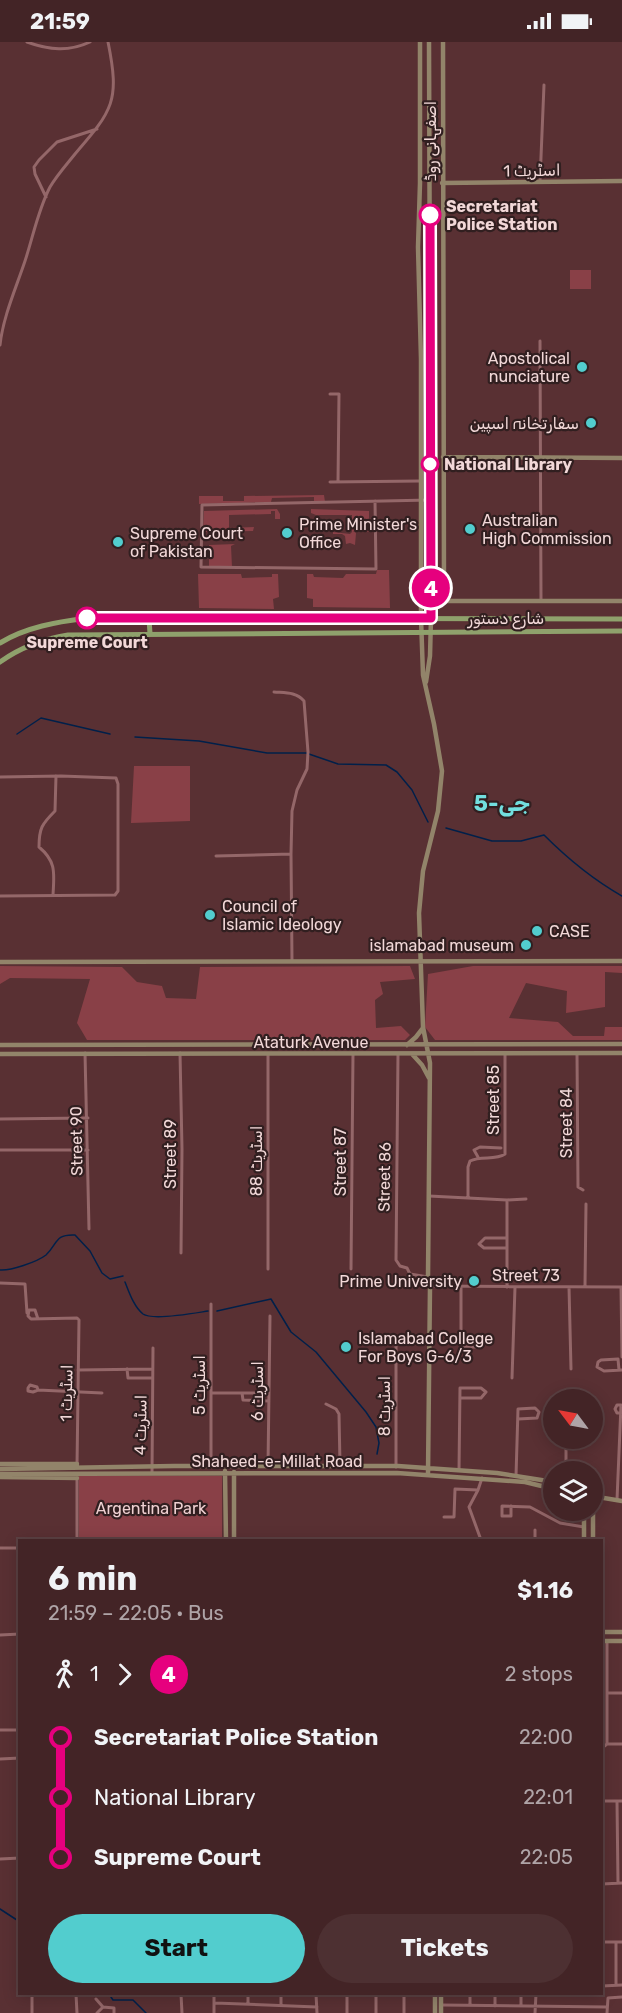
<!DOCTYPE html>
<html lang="en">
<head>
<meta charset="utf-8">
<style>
	:root { --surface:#432426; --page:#4d3032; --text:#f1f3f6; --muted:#afa4a7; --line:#5b4143; --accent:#52cdce }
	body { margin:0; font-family:Rubik,Cairo,sans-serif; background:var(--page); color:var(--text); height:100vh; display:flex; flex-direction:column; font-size:22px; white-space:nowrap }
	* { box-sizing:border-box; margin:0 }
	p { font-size:20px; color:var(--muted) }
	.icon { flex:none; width:33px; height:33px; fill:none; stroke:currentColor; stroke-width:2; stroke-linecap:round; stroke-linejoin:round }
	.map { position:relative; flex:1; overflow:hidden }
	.drawer { position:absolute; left:18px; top:1497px; width:585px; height:456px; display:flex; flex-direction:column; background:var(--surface); border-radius:0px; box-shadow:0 3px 15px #0003,0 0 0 2px var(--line) }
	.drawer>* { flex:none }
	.badge { padding:0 12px; border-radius:20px; font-size:21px; line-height:39px }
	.needle { width:39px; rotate:302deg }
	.fabs { position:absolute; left:543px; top:1347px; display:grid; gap:12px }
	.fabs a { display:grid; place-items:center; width:60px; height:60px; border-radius:50%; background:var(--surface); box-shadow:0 3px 15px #0003,0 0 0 2px var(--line); font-size:30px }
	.map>.badge { position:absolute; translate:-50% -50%; box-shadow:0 0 0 3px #fff }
	.legs { display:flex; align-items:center; gap:9px; height:66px; padding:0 30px; font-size:20px }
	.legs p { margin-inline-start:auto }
	.head { display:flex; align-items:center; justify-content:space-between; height:102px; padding:0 30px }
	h1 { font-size:33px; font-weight:700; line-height:45px }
	.action { display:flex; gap:12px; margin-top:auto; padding:12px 30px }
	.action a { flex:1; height:69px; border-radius:36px; background:var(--accent); color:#111; font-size:24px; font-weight:700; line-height:69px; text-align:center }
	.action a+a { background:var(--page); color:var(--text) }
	ul { padding:0 30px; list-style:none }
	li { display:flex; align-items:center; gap:21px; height:60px; font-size:22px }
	li i { display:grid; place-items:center; width:9px; height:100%; margin:0 8px; background:currentColor }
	li i::after { content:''; width:15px; height:15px; margin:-8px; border:4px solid; border-radius:50%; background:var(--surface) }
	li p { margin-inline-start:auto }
	li:first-child i { background:linear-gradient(#0000 50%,currentColor 0) }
	li:last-child i { background:linear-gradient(currentColor 50%,#0000 0) }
	.status { display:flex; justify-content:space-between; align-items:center; height:42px; padding:0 30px; background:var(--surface); direction:ltr }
	.status svg { height:16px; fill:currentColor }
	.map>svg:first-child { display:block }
	.green { fill:#894047 }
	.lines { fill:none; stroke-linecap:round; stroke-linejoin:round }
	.stream { stroke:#00204a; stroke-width:1.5 }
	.street { stroke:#946769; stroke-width:3 }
	.secondary { stroke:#92846a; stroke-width:4.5 }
	.primary { stroke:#8fa16c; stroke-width:5 }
	.line-1-casing { stroke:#fff; stroke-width:14 }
	.line-1 { stroke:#e6007e; stroke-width:9 }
	.stop-1-dot { fill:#fff; stroke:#e6007e; stroke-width:3 }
	.poi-dot { fill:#52cdce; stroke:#311f20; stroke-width:2 }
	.labels { text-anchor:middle; stroke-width:4.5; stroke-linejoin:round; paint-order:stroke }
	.street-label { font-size:16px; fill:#f2d8d8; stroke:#311f20 }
	.stop-label { font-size:16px; font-weight:bold; fill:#f2d8d8; stroke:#311f20; text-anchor:start }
	.poi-label { font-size:16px; fill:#f2d8d8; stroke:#311f20; text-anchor:start }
	.park-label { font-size:16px; fill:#efd0d1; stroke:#311f20 }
	.district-label { font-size:22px; font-weight:bold; fill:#72dfdf; stroke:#311f20 }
</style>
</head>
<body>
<div class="status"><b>21:59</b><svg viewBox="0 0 49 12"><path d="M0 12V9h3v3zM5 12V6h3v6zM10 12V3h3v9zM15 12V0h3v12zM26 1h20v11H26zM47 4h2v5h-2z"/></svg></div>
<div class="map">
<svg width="622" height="1971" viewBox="0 0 622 1971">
	<rect width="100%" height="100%" fill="#593033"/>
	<path class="green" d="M570 228H591V247H570Z
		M324 453 325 460H314V455L272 456 271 460 199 462V454H223V459H244V454Z
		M277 467 280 472V477H275V469H271V472L229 473V486L254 485 253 489 203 490 204 469Z
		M311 467 369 469V490L353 489 356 491 355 503 350 501 346 502 345 494 342 492H333V490L350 492 352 490V473H316L311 471Z
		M235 502 231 504 232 525 209 524V503Z
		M377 528H389L390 566 313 565V557L307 556V532H313L314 535 343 536 346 532H376Z
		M198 532H241L242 536 272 535V532H278L279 555 273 557 274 567 199 566Z
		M134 724H190V779L131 781Z
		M0 924 122 925 137 940 162 944 166 956 196 957 200 925 410 924 415 937 380 940 383 952 375 958 376 986 401 984 410 993 405 998H87L77 981 90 937 10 936 0 942Z
		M473 924H622V931L605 930V965L566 971 567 949 526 941 509 976 558 980 573 994H604L605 985H622V998H435L425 985 428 932Z
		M79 1434H222V1498H79Z"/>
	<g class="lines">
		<path class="stream" d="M17 692 41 676 110 692
			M135 695 199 699 267 711H306L338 722 386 723 397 730 412 748 428 780
			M446 786 492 799H521L544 793C569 818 592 837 622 854
			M0 1228C10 1229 37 1220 46 1213 58 1202 54 1192 75 1193L90 1209 102 1231 110 1237 123 1234
			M125 1240C129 1250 134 1265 143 1272 153 1279 195 1271 208 1269
			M217 1269 271 1257 291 1290 316 1310 366 1370 376 1385 379 1401 377 1412
			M0 1867 20 1880
			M109 1952 113 1958H133L146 1971"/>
		<path class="street" d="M27 0C49 8 69 10 90 0
			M540 139 544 43
			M46 155 35 132 34 125 39 118 57 100 97 87
			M540 299 541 559
			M0 303C3 275 16 246 25 219 33 195 38 168 50 145 57 133 67 122 75 112 113 68 120 59 108 0
			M330 352H339L338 440
			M330 440 420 439
			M375 459 376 527 201 525 202 463C278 461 354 459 430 458
			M274 650C286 651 296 650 304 659L308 710 307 727 297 748 292 769 291 812 292 919
			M0 735 61 734 116 736 118 742V849L115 853 0 854
			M216 814 291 812
			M53 853C54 832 57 820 39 805 39 786 42 782 55 769L56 734
			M85 1011 89 1187
			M180 1011 182 1107 181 1211
			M577 1011 578 1145 583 1148
			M268 1012V1227
			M398 1012 396 1218 400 1224 407 1226 410 1232 428 1235
			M0 1077 88 1076
			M0 1108H88
			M478 1115 474 1108 480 1105 501 1106
			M429 1154 507 1158 526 1157
			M468 1156V1125L470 1119C481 1113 495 1119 505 1112V1011
			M507 1196H485L479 1202 484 1206H507
			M351 1227 353 1012
			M0 1241 25 1242 27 1271
			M430 1244 622 1245
			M585 1244 586 1162
			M461 1245V1297L462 1305H479L482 1303 480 1297H461
			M507 1245V1158
			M569 1245 571 1327
			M621 1245 622 1315
			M38 1277 35 1268H29L28 1274 31 1277 77 1276 79 1278 77 1424
			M396 1304V1425
			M127 1327 128 1336H152
			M78 1328 152 1327
			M619 1328 618 1317 601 1318 598 1320 597 1325 604 1329 622 1328
			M512 1336 515 1245
			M38 1348 37 1345 30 1343 28 1346V1349L33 1350 38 1348 102 1351
			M211 1351H269
			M242 1351 243 1358 269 1359
			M326 1362 336 1367 339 1372 340 1423
			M621 1371H617L615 1367 617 1363H621
			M211 1424V1262
			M268 1424 270 1274
			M459 1428 460 1346H481L486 1350 481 1356H461
			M152 1430 153 1306
			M566 1430V1396
			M516 1434 518 1367 535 1366 539 1370 537 1376 518 1377
			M77 1436V1498
			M617 1458 621 1363
			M511 1464V1474H502V1464L530 1465 560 1481 584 1485
			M444 1475H454L455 1447 478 1448
			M535 1488V1498
			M481 1498 469 1465 478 1448 482 1436
			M0 1506H20
			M0 1593 20 1592
			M607 1599V1702
			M607 1651H622
			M0 1688H20
			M607 1702H622
			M602 1706 607 1702
			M0 1717 20 1716
			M602 1759H622
			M617 1759 618 1841
			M0 1817 20 1816
			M602 1842 622 1841
			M602 1900H622
			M616 1943V1900
			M602 1944 622 1943
			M32 1952V1971
			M76 1952 77 1971
			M181 1952 182 1971
			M281 1952V1963
			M316 1952 317 1971
			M347 1952V1971
			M96 1957 103 1965 114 1966V1971
			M215 1961 317 1965
			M248 1962V1952
			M441 1963 607 1965
			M470 1963V1952
			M495 1964V1952
			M521 1964V1952
			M97 1971 103 1965
			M214 1971V1952
			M376 1971V1952
			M404 1971V1952
			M535 1971 536 1952
			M607 1971 608 1956 622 1955"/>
		<path class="secondary" d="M420 0V141L418 205 421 317V576L423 633 434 682 442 729 438 769 423 829 419 871 423 985 430 1021 428 1235 430 1244 428 1432
			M443 0 444 559H622
			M442 141 622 139
			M443 415 622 416
			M426 640 430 614 431 576 429 0
			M0 920 622 919
			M0 1003 622 1002
			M407 1003 416 995 423 986
			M0 1012 622 1011
			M412 1012 422 1023 429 1036
			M0 1422H77
			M0 1427 174 1424H398L497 1431 554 1440
			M225 1429 226 1498
			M0 1432 397 1431 525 1440 554 1447
			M0 1435 77 1436
			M592 1454 622 1459
			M593 1454V1498
			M584 1468V1498
			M234 1498V1430
			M602 1590H622
			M602 1599H622
			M435 1952V1971
			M441 1952V1971"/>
		<path class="primary" d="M149 576 150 592
			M0 601C26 585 57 580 87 576L622 577
			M0 620C21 605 43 597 68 593L622 589"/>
	</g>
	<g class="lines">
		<g class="line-1-casing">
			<path id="line-1" d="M87 576H431L430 173"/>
		</g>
		<use href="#line-1" class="line-1"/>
	</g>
	<g class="stop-1-dot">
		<circle cx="430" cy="173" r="10"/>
		<circle cx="430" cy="422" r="8"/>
		<circle cx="87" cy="576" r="10"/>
	</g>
	<g class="poi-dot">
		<circle cx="582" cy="325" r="6"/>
		<circle cx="591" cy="381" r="6"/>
		<circle cx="470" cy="487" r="6"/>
		<circle cx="287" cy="491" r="6"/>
		<circle cx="118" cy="500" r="6"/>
		<circle cx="210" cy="873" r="6"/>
		<circle cx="537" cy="889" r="6"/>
		<circle cx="526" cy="903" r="6"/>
		<circle cx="474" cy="1239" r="6"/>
		<circle cx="346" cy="1305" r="6"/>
	</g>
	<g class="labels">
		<g class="street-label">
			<text transform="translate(430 99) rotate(-90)" y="6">اصفہانی روڈ</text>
			<text transform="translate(532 128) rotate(-1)" y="6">اسٹریٹ 1</text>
			<text x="506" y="582">شارع دستور</text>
			<text x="311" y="1006">Ataturk Avenue</text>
			<text transform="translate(493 1058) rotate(-90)" y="6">Street 85</text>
			<text transform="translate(566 1081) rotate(-90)" y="6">Street 84</text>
			<text transform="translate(76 1099) rotate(-91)" y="6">Street 90</text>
			<text transform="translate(170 1112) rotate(-90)" y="6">Street 89</text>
			<text transform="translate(256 1119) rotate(-90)" y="6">اسٹریٹ 88</text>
			<text transform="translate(340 1120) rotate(-90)" y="6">Street 87</text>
			<text transform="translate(384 1135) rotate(-89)" y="6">Street 86</text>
			<text x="526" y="1239">Street 73</text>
			<text transform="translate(199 1343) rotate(-90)" y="6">اسٹریٹ 5</text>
			<text transform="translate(257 1349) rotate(-90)" y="6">اسٹریٹ 6</text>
			<text transform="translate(66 1351) rotate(-89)" y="6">اسٹریٹ 1</text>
			<text transform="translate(384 1364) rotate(-90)" y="6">اسٹریٹ 8</text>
			<text transform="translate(140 1383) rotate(-89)" y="6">اسٹریٹ 4</text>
			<text x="277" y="1425">Shaheed-e-Millat Road</text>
		</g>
		<g class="stop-label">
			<text x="446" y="170">Secretariat<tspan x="446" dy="18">Police Station</tspan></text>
			<text x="444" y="428">National Library</text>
			<text x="87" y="606" text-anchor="middle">Supreme Court</text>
		</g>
		<g class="poi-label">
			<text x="570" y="322" text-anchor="end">Apostolical<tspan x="570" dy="18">nunciature</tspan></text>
			<text x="579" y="387" text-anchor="end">سفارتخانہ اسپین</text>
			<text x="482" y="484">Australian<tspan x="482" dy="18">High Commission</tspan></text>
			<text x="299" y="488">Prime Minister's<tspan x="299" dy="18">Office</tspan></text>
			<text x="130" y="497">Supreme Court<tspan x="130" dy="18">of Pakistan</tspan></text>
			<text x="222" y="870">Council of<tspan x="222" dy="18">Islamic Ideology</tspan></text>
			<text x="549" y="895">CASE</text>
			<text x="514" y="909" text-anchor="end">islamabad museum</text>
			<text x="462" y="1245" text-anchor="end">Prime University</text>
			<text x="358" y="1302">Islamabad College<tspan x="358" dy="18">For Boys G-6/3</tspan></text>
		</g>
		<g class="park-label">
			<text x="151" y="1472">Argentina Park</text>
		</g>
		<g class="district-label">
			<text x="502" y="769">جی-5</text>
		</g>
	</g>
</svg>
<div class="fabs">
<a><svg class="needle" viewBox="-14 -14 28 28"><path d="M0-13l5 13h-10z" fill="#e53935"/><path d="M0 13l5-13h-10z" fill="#afa4a7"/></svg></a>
<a><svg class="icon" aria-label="layers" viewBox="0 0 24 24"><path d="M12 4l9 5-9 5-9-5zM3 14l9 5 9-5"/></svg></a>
</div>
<b class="badge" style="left:431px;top:546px;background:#e6007e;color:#fff">4</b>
<section class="drawer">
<div class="head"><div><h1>6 min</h1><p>21:59 – 22:05 · Bus</p></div><b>$1.16</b></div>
<div class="legs"><svg class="icon" aria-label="walk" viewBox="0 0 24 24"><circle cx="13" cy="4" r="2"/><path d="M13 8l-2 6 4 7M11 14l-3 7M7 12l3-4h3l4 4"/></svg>1<svg class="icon" aria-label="forward" viewBox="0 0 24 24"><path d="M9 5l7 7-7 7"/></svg><b class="badge" style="background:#e6007e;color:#fff">4</b><p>2 stops</p></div>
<ul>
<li><i style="color:#e6007e"></i><b>Secretariat Police Station</b><p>22:00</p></li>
<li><i style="color:#e6007e"></i><span>National Library</span><p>22:01</p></li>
<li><i style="color:#e6007e"></i><b>Supreme Court</b><p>22:05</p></li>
</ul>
<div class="action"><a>Start</a><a>Tickets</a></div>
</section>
</div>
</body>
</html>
